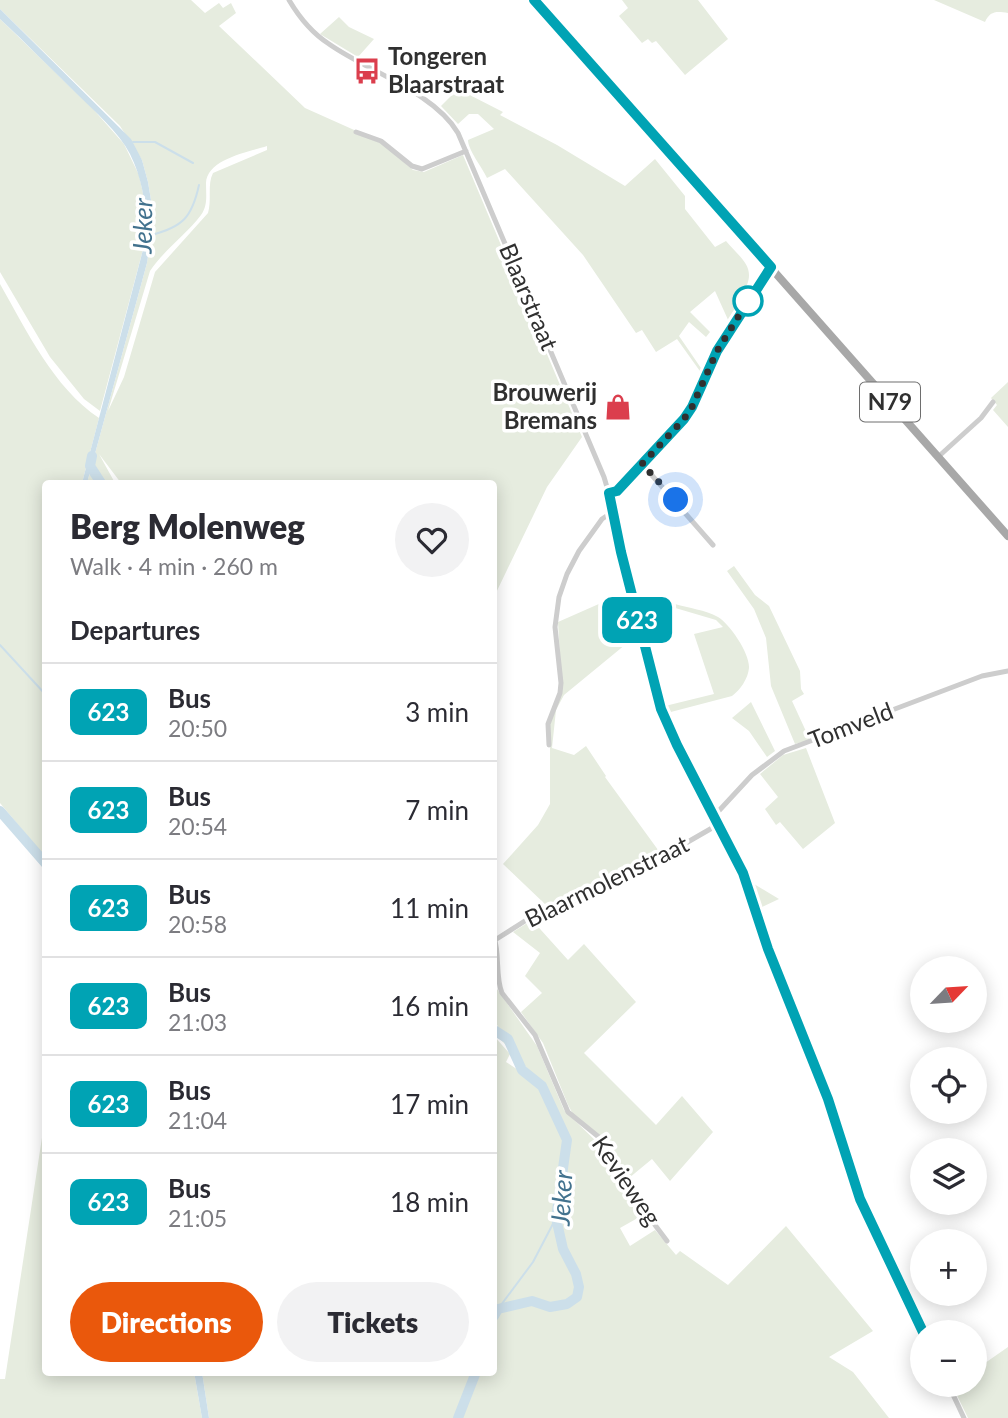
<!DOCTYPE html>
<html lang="en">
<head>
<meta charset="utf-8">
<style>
	:root { --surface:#fff; --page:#f2f2f3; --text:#2b2b33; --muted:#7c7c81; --line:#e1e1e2; --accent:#ea580c }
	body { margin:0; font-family:Lato,sans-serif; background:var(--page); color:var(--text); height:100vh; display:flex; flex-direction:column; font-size:26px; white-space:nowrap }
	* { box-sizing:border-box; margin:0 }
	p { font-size:23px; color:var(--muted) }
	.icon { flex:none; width:38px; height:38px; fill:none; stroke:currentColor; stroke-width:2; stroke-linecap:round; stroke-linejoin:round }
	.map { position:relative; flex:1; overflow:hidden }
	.drawer { position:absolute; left:42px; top:480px; width:455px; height:896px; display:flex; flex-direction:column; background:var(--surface); border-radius:7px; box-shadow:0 4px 18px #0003 }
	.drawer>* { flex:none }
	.badge { padding:0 14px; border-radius:10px; font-size:24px; line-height:46px }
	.needle { width:46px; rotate:65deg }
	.buttons { position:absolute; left:910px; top:956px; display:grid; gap:14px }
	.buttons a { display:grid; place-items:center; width:77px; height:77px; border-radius:50%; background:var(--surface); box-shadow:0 4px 18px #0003; font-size:35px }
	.you { position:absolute; width:35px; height:35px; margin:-18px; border:5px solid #fff; border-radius:50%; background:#1a73e8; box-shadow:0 0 0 10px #1a73e833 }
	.map>.badge { position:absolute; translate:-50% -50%; box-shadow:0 0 0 4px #fff }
	h2 { padding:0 28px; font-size:26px; line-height:63px }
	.round { display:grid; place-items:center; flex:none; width:74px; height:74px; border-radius:37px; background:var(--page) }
	.head { display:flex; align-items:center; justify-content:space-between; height:119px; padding:0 28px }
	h1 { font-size:33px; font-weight:800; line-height:52px }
	.primary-button { display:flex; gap:14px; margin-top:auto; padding:14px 28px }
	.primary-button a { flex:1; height:80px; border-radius:42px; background:var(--accent); color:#fff; font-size:28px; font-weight:800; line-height:80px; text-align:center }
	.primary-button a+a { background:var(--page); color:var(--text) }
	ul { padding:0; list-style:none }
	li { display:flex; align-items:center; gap:21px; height:98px; padding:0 28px; border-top:2px solid var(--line) }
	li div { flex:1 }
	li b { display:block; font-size:26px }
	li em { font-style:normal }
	li .badge { min-width:77px; font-weight:700; text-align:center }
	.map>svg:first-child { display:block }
	.green { fill:#e6ecdf; fill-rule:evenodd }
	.water { fill:#ccdfea }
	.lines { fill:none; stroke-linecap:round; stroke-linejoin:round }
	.stream { stroke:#ccdfea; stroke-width:2 }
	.river { stroke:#ccdfea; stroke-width:10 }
	.minor { stroke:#cdcdcd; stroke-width:5 }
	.primary { stroke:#a8a8a8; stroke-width:8 }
	.line-casing { stroke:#fff; stroke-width:16 }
	.line { stroke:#00a3b4; stroke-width:10 }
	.walk { stroke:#303030; stroke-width:7; stroke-dasharray:0 12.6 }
	.stop-dot { fill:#fff; stroke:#00a3b4; stroke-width:3.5 }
	.labels { text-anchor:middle; stroke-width:7; stroke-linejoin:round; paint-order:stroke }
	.shield { fill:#fff; stroke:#6e6e6e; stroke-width:2 }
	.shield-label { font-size:23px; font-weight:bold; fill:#303030 }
	.poi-label { font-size:24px; font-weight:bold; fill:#303030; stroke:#fff; text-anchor:start }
	.street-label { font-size:24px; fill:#303030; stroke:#fff }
	.water-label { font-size:26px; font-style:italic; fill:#42728e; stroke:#fff }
</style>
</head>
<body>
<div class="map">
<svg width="1008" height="1418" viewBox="0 0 1008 1418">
	<rect width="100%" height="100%" fill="#fff"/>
	<path class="green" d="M0 0H191L205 13 219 3 223 8 231 3 236 13 219 26 305 108 381 142 413 170 424 172 463 155 582 437 547 487 494 597V483H121L99 454 115 483H87L147 263 153 212 148 182 142 160 120 126 0 9ZM267 146V150L213 173C207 185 212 199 208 213L155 272 124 377 108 411 150 271C164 250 186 235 201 215 208 205 206 195 206 183 207 159 248 152 267 146Z
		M622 0H698L728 39 685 75 656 41 652 43 648 39 642 43 619 16 628 8Z
		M934 0H1008V13C996 11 990 11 985 22Z
		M339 17 349 27 374 39 358 57 320 34Z
		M0 19 93 109 124 144 139 175 144 198 147 218 145 242 100 411 84 399 50 357 0 272Z
		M458 89 503 112 500 115 557 145 625 186 655 159 685 196V209L715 247 726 241C739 257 756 266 746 287L748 293 729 322 715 291 690 312 710 332 706 337 689 322 679 336 703 371 702 374 677 339 656 352 642 330 636 333 583 255 505 169 487 178C482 167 468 150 468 140L494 129 478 114H469L458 124 441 106Z
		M0 284C27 331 53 387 99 418L82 483H46L45 857 0 803Z
		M1008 382V427L993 410 997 405 991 398Z
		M734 566 755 595 769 606 800 671 801 689 804 694 792 701 810 740 795 744 771 686 766 638 754 609 727 571Z
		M626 592 637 635 564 695 556 710 552 748 574 755 586 746 606 776 605 777 661 854 590 892 547 906 503 864 538 825 550 804V723L562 693 558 622Z
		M675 604C689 608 705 610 718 617 730 624 750 654 749 668 748 679 740 690 732 696L667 713 665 706 714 694 694 634 723 627 716 620 672 607Z
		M751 702 775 751 767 757 749 731 732 718Z
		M806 748 835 823 803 849 780 822 776 825 765 809 778 797 760 774 783 755Z
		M754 884 779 899 758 909 750 885Z
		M532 920 568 960 584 944 636 1002 584 1053 656 1125 682 1096 713 1132 670 1181 652 1159 629 1178 607 1142 573 1114 568 1105 543 1043 521 1012 542 993 525 976 540 953 513 932Z
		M497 989 537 1046 564 1110 601 1146 643 1215 620 1228 630 1246 655 1230 676 1255 680 1251 728 1285 786 1226 873 1331 829 1357 853 1372 889 1418H209L202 1372H494V1036L510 1054 506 1062C518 1069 529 1079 540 1087L543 1082C532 1073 524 1069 519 1054L510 1049 498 1037V1026L494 1023Z
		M45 1118 46 1372H194L202 1418H0V1379H5Z
		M1008 1347V1418H968L952 1385 975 1384V1370Z"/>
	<path class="water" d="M0 9 131 139 142 160 148 182 153 212 152 228 147 263 87 483H82L145 242C147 211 144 182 130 154 118 131 95 112 77 94 51 69 26 43 0 19Z
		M194 1372H202L209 1418H202Z"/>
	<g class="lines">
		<path class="stream" d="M133 142H155L193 163
			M151 235C183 227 192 217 199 185
			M0 645 46 695
			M498 1309 533 1262 556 1218"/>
		<path class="river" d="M92 456 90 466 101 483
			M0 811 46 864
			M494 1030 508 1039 522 1070 542 1086 567 1140 556 1218 563 1249 576 1274 579 1287 577 1297 567 1304 550 1307 532 1301 498 1309 494 1316
			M458 1418 476 1372"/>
		<path class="minor" d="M289 0C299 17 312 33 329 44 367 71 434 92 458 133L604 477 614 511 621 552 651 676 661 709 677 745 743 873 768 949 828 1099 860 1199 923 1332
			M356 132 381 141 412 166 422 169 466 151
			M938 457 981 418 993 402
			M642 464 713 545
			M609 493 616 490 684 419 692 406 717 351 771 267
			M549 745 548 724 560 693 561 683 555 627 559 597 567 574 579 551 602 519 614 511
			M715 815 752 775 784 751 982 676 1008 671
			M494 937C500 955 495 976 502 993L535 1035 568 1112 600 1138 649 1217 667 1241
			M495 940 539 912 580 900 627 871 686 843 719 824
			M948 1384 964 1418"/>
		<path class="primary" d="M534 0 1008 536"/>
	</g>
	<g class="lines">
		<g class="line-casing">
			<path id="line" d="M534 0 771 267 717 351 692 407 684 419 617 491 609 493 621 552 661 709 677 745 743 873 768 949 828 1099 860 1199 923 1332"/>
		</g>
		<use href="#line" class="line"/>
		<path class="walk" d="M676 500 642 464 684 419 692 407 717 351 748 301"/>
	</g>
	<defs>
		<g id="bus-bare" transform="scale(2.1)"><path d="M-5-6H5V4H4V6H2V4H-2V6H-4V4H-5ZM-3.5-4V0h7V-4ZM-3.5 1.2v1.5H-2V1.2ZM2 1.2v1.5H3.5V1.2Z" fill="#db3e4d" stroke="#fff" stroke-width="2.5" paint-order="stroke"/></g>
		<g id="shop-bare" transform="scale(2.1)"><path d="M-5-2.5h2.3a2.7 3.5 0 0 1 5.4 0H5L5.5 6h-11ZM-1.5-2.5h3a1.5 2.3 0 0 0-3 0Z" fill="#db3e4d" stroke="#fff" stroke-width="2.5" paint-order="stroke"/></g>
	</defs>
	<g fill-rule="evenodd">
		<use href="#bus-bare" x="367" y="71"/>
		<use href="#shop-bare" x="618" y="407"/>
	</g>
	<circle class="stop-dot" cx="748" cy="301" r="14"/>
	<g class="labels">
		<rect class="shield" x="860" y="382.5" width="60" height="39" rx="5"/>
		<g class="shield-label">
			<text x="890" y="410">N79</text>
		</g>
		<g class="poi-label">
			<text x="388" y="65">Tongeren<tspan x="388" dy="28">Blaarstraat</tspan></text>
			<text x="597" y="401" text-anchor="end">Brouwerij<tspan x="597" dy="28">Bremans</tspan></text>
		</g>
		<g class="street-label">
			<text transform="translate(528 297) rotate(67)" y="8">Blaarstraat</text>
			<text transform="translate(851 726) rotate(-21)" y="8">Tomveld</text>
			<text transform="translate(607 882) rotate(-26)" y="8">Blaarmolenstraat</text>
			<text transform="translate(626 1181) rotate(56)" y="8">Kevieweg</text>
		</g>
		<g class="water-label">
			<text transform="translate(143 226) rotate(-89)" y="9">Jeker</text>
			<text transform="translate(562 1198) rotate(-87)" y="9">Jeker</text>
		</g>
	</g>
</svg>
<div class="buttons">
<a><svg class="needle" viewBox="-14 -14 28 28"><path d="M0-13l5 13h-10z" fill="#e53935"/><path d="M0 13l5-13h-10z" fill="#7c7c81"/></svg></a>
<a><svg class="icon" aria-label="locate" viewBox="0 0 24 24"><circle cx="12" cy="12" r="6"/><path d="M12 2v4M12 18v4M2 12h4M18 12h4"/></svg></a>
<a><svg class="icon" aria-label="layers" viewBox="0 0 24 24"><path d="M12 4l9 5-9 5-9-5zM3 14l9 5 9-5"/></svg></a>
<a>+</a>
<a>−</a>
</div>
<div class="you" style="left:676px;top:500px"></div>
<b class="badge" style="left:637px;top:620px;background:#00a3b4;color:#fff">623</b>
<section class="drawer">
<div class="head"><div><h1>Berg Molenweg</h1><p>Walk · 4 min · 260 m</p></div><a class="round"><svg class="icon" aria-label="heart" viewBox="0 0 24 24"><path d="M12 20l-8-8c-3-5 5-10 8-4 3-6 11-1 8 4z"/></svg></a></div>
<h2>Departures</h2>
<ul>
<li><span class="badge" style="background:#00a3b4;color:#fff">623</span><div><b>Bus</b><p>20:50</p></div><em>3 min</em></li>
<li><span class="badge" style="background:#00a3b4;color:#fff">623</span><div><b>Bus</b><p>20:54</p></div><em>7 min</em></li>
<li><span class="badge" style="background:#00a3b4;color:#fff">623</span><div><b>Bus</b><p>20:58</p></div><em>11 min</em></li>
<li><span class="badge" style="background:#00a3b4;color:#fff">623</span><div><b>Bus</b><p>21:03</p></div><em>16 min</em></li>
<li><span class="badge" style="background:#00a3b4;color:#fff">623</span><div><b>Bus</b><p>21:04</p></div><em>17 min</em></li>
<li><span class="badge" style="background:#00a3b4;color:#fff">623</span><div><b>Bus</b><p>21:05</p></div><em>18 min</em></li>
</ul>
<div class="primary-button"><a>Directions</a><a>Tickets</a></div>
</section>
</div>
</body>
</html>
